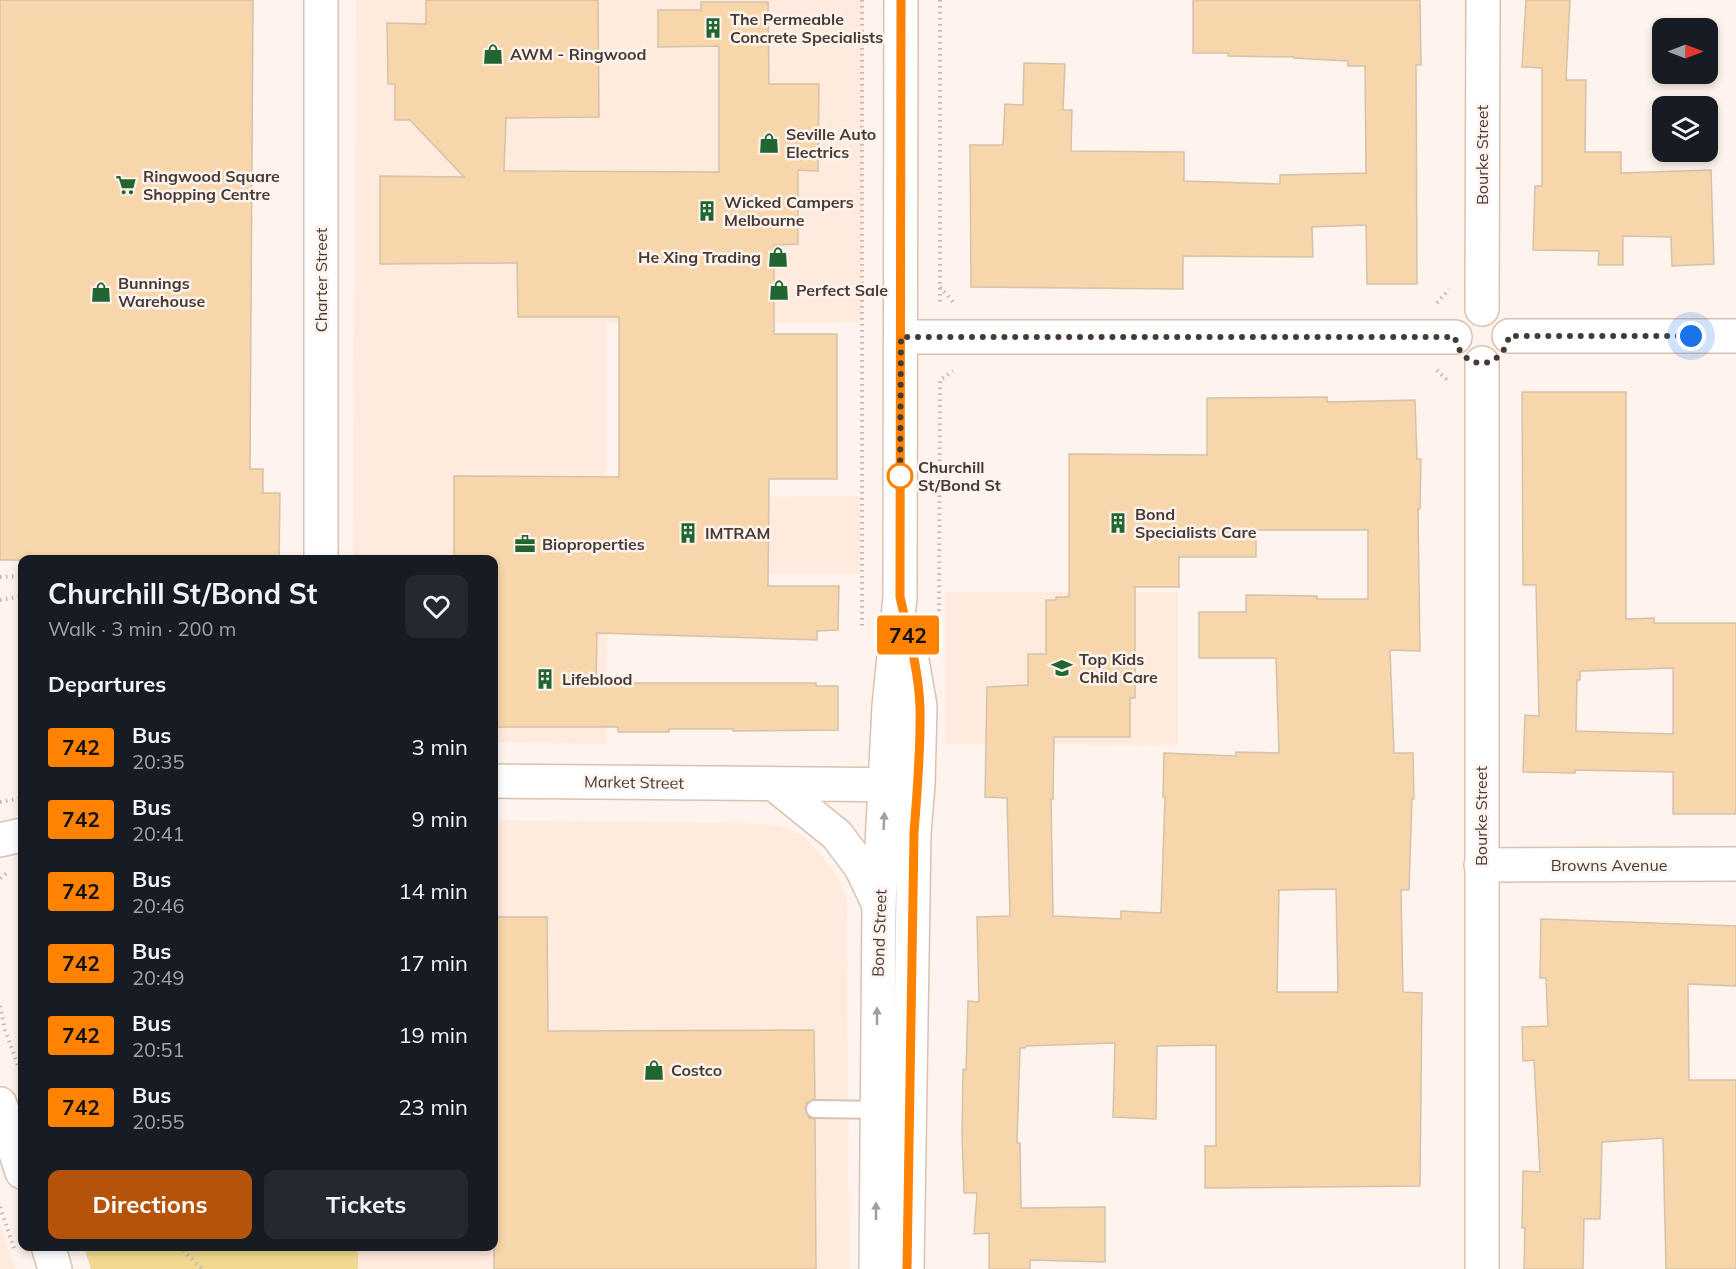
<!DOCTYPE html>
<html lang="en">
<head>
<meta charset="utf-8">
<style>
	:root { --surface:#171b24; --page:#242831; --text:#f1f3f6; --muted:#9ea1a6; --accent:#b45309 }
	body { margin:0; font-family:Mulish,sans-serif; background:var(--page); color:var(--text); height:100vh; display:flex; flex-direction:column; font-size:22px; white-space:nowrap }
	* { box-sizing:border-box; margin:0 }
	p { font-size:20px; color:var(--muted) }
	.icon { flex:none; width:33px; height:33px; fill:none; stroke:currentColor; stroke-width:2; stroke-linecap:round; stroke-linejoin:round }
	.map { position:relative; flex:1; overflow:hidden }
	.drawer { position:absolute; left:18px; top:555px; width:480px; height:696px; display:flex; flex-direction:column; background:var(--surface); border-radius:12px; box-shadow:0 3px 9px #0003 }
	.drawer>* { flex:none }
	.badge { padding:0 12px; border-radius:4px; font-size:21px; line-height:39px }
	.needle { width:39px; rotate:90deg }
	.buttons { position:absolute; left:1652px; top:18px; display:grid; gap:12px }
	.buttons a { display:grid; place-items:center; width:66px; height:66px; border-radius:12px; background:var(--surface); box-shadow:0 3px 9px #0003; font-size:30px }
	.you { position:absolute; width:30px; height:30px; margin:-15px; border:4px solid #fff; border-radius:50%; background:#1a73e8; box-shadow:0 0 0 9px #1a73e833 }
	.map>.badge { position:absolute; translate:-50% -50%; box-shadow:0 0 0 3px #fff }
	h2 { padding:0 30px; font-size:22px; line-height:54px }
	.round { display:grid; place-items:center; flex:none; width:63px; height:63px; border-radius:12px; background:var(--page) }
	.summary { display:flex; align-items:center; justify-content:space-between; height:102px; padding:0 30px }
	h1 { font-size:28px; font-weight:700; line-height:45px }
	.primary-button { display:flex; gap:12px; margin-top:auto; padding:12px 30px }
	.primary-button a { flex:1; height:69px; border-radius:12px; background:var(--accent); color:#fff; font-size:24px; font-weight:700; line-height:69px; text-align:center }
	.primary-button a+a { background:var(--page); color:var(--text) }
	ul { padding:0; list-style:none }
	li { display:flex; align-items:center; gap:18px; height:72px; padding:0 30px }
	li div { flex:1 }
	li b { display:block; font-size:22px }
	li em { font-style:normal }
	li .badge { min-width:66px; font-weight:700; text-align:center }
	.map>svg:first-child { display:block }
	.built { fill:#ffeade }
	.green { fill:#f2d98f }
	.building { fill:#f8d6ab; stroke:#d4c2ab; stroke-width:1.5; fill-rule:evenodd }
	.lines { fill:none; stroke-linecap:round; stroke-linejoin:round }
	.service-casing { stroke:#dac1b1; stroke-width:20 }
	.minor-casing { stroke:#dac1b1; stroke-width:36 }
	.tertiary-casing { stroke:#dac1b1; stroke-width:36 }
	.path { stroke:#c1b6b0; stroke-width:4; stroke-dasharray:1.5 4.5; stroke-linecap:butt }
	.service { stroke:#fff; stroke-width:16 }
	.minor { stroke:#fff; stroke-width:33 }
	.tertiary { stroke:#fff; stroke-width:33 }
	.oneway { fill:#a29c9a }
	.line-casing { stroke:#fff; stroke-width:14 }
	.line { stroke:#ff8200; stroke-width:9 }
	.walk { stroke:#453a34; stroke-width:6; stroke-dasharray:0 10.8 }
	.stop-dot { fill:#fff; stroke:#ff8200; stroke-width:3 }
	.labels { text-anchor:middle; stroke-width:5; stroke-linejoin:round; paint-order:stroke }
	.poi-label { font-size:16px; font-weight:bold; fill:#453a34; stroke:#fef3ed; text-anchor:start }
	.street-label { font-size:16px; fill:#453a34; stroke:#fef3ed }
	.stop-label { font-size:16px; font-weight:bold; fill:#453a34; stroke:#fef3ed; text-anchor:start }
</style>
</head>
<body>
<div class="map">
<svg width="1736" height="1269" viewBox="0 0 1736 1269">
	<rect width="100%" height="100%" fill="#fef3ed"/>
	<path class="built" d="M356 0H864L862 322 606 323V497L861 496 860 574H608L606 744 494 742V560H353Z
		M946 592H1178V745L946 744Z
		M494 820 749 823 780 826 802 835 818 851 839 880 847 899 849 1269H358V1247L494 1246Z
		M0 1224 15 1269H0Z"/>
	<path class="green" d="M84 1247H358V1269H91Z"/>
	<path class="building" d="M0 0H253L250 469H263V493H280L279 560H0Z
		M426 0H598L599 117 506 118 504 171 719 172V46L658 47V10H701V2H768L769 84H819L818 171 798 170V244L774 245V334H837V479H769L768 586H839L838 630 817 631V640L597 633 596 683H816V686H838V730L733 731V729H669V732H618V727H494V560H454V476L619 477V317H518L517 263 380 264V176L464 177 410 120H395V84H388L387 23 426 24Z
		M1193 0H1420L1421 65H1416L1417 284H1367L1366 225 1312 227 1313 257 1183 256V289L971 287 970 145H1003L1005 104 1023 105 1024 63 1065 64 1063 110H1072L1071 151 1184 152V181L1280 184V175L1366 173 1365 66H1348V61L1294 58V57L1228 56V53H1193Z
		M1526 0H1570L1566 80H1586L1585 152H1621V173L1711 170 1714 264 1672 266 1671 237 1623 236V265H1598L1599 251 1533 250 1535 186H1542V68L1522 67Z
		M1522 392H1626V619L1654 618V623H1736V814H1673V772L1575 770V773L1523 772 1525 715 1539 716 1536 585H1523ZM1673 668V734L1576 731 1577 680H1580V671Z
		M1327 397V402L1415 400 1417 459H1421L1420 509H1418L1420 651 1390 650 1394 753H1413L1414 799H1412L1409 890H1401L1403 992 1422 993 1420 1186 1205 1188V1146H1216V1045L1157 1046 1156 1119 1113 1117 1115 1043 1026 1046 1025 1048H1020L1017 1143H1020L1021 1208 1105 1207V1262L1030 1260V1269H989V1233L974 1234 977 1193H964L962 1134 963 1069 966 1070 968 1001 979 1002 977 917 1010 916 1007 798 985 797 987 687 1028 685V654H1046V600H1056V597H1069V454L1207 455V398ZM1256 530H1368V599H1317V596L1246 595V612H1199V658H1276L1279 753 1236 752V756L1164 753 1163 797H1165L1161 913 1121 911V919L1053 916 1051 799H1053L1054 737H1130V698H1135V587H1179V557H1256ZM1336 889 1338 992H1277L1279 890Z
		M494 917H547L548 1031 814 1030 815 1099 806 1103 805 1109 809 1118 815 1119 816 1269H494Z
		M1541 919 1736 926V986L1688 984 1689 1080H1736V1269H1666L1663 1138 1602 1142 1600 1219H1584L1583 1269H1524L1525 1228H1522L1523 1171 1540 1172 1534 1060 1523 1061 1522 1027 1548 1026 1546 978H1540Z"/>
	<g class="lines">
		<g class="service-casing">
			<path id="service" d="M815 1109 883 1110"/>
		</g>
		<g class="minor-casing">
			<path id="minor" d="M1482 309 1483 0
				M1509 336H1736
				M901 337H1455
				M321 560V0
				M494 781 915 785
				M774 784 837 835 861 867 879 905
				M0 840 22 835
				M1481 865 1736 864
				M0 1104 22 1172
				M48 1246 55 1269
				M1482 1269V363"/>
		</g>
		<g class="tertiary-casing">
			<path id="tertiary" d="M906 626 920 706 918 785 914 833 907 1269
				M876 1269 879 905 889 706 900 597 901 0"/>
		</g>
		<path class="path" d="M862 0V626
			M940 0V305
			M940 287 955 304
			M1437 303 1449 289
			M1437 370 1449 382
			M0 577 22 576
			M0 600 22 596
			M939 617 940 380 953 371
			M0 802 22 798
			M0 878 7 873
			M0 1006 5 1030 22 1076
			M0 1207 14 1248
			M179 1246 202 1269"/>
		<use href="#service" class="service"/>
		<use href="#minor" class="minor"/>
		<use href="#tertiary" class="tertiary"/>
	</g>
	<defs><path id="oneway-solid" d="M-6-.8H1V-3.2L6.5 0L1 3.2V.8H-6Z" transform="scale(1.5)"/></defs>
	<g class="oneway">
		<use href="#oneway-solid" transform="translate(884 821) rotate(-87)"/>
		<use href="#oneway-solid" transform="translate(877 1016) rotate(-90)"/>
		<use href="#oneway-solid" transform="translate(876 1211) rotate(-90)"/>
	</g>
	<g class="lines">
		<g class="line-casing">
			<path id="line" d="M901 0 900 597C908 633 919 671 920 708 921 749 917 792 914 833L907 1269"/>
		</g>
		<use href="#line" class="line"/>
		<path class="walk" d="M900 476V479L901 337H1455C1461 372 1502 372 1509 336H1691"/>
	</g>
	<defs>
		<g id="building-bare" transform="scale(1.62)"><path d="M-4-6H4V6H1V3H-1V6H-4ZM-2.5-4.3h1.7v1.8h-1.7ZM.8-4.3h1.7v1.8H.8ZM-2.5-1h1.7V.8h-1.7ZM.8-1h1.7V.8H.8Z" fill="#216531" stroke="#fef3ed" stroke-width="2.5" paint-order="stroke"/></g>
		<g id="shop-bare" transform="scale(1.62)"><path d="M-5-2.5h2.3a2.7 3.5 0 0 1 5.4 0H5L5.5 6h-11ZM-1.5-2.5h3a1.5 2.3 0 0 0-3 0Z" fill="#216531" stroke="#fef3ed" stroke-width="2.5" paint-order="stroke"/></g>
		<g id="supermarket-bare" transform="scale(1.62)"><path d="M-6-5.5h2.5l.6 2H6L4.5 2H-2.5L-4.4-4H-6ZM-1.5 3.2a1.3 1.3 0 1 0 .1 0ZM3 3.2a1.3 1.3 0 1 0 .1 0Z" fill="#216531" stroke="#fef3ed" stroke-width="2.5" paint-order="stroke"/></g>
		<g id="office-bare" transform="scale(1.62)"><path d="M-6-3h4V-5.5h4V-3h4V5H-6ZM-1-4.5V-3h2v-1.5ZM-6 0V1H6V0Z" fill="#216531" stroke="#fef3ed" stroke-width="2.5" paint-order="stroke"/></g>
		<g id="school-bare" transform="scale(1.62)"><path d="M0-5L7-2L0 1L-7-2ZM-4 1L0 2.5L4 1V4Q0 6-4 4Z" fill="#216531" stroke="#fef3ed" stroke-width="2.5" paint-order="stroke"/></g>
	</defs>
	<g fill-rule="evenodd">
		<use href="#building-bare" x="713" y="28"/>
		<use href="#shop-bare" x="493" y="54"/>
		<use href="#shop-bare" x="769" y="143"/>
		<use href="#supermarket-bare" x="126" y="185"/>
		<use href="#building-bare" x="707" y="211"/>
		<use href="#shop-bare" x="778" y="257"/>
		<use href="#shop-bare" x="779" y="290"/>
		<use href="#shop-bare" x="101" y="292"/>
		<use href="#building-bare" x="1118" y="523"/>
		<use href="#building-bare" x="688" y="533"/>
		<use href="#office-bare" x="525" y="544"/>
		<use href="#school-bare" x="1062" y="668"/>
		<use href="#building-bare" x="545" y="679"/>
		<use href="#shop-bare" x="654" y="1070"/>
	</g>
	<circle class="stop-dot" cx="900" cy="476" r="12"/>
	<g class="labels">
		<g class="poi-label">
			<text x="730" y="25">The Permeable<tspan x="730" dy="18">Concrete Specialists</tspan></text>
			<text x="510" y="60">AWM - Ringwood</text>
			<text x="786" y="140">Seville Auto<tspan x="786" dy="18">Electrics</tspan></text>
			<text x="143" y="182">Ringwood Square<tspan x="143" dy="18">Shopping Centre</tspan></text>
			<text x="724" y="208">Wicked Campers<tspan x="724" dy="18">Melbourne</tspan></text>
			<text x="761" y="263" text-anchor="end">He Xing Trading</text>
			<text x="118" y="289">Bunnings<tspan x="118" dy="18">Warehouse</tspan></text>
			<text x="796" y="296">Perfect Sale</text>
			<text x="1135" y="520">Bond<tspan x="1135" dy="18">Specialists Care</tspan></text>
			<text x="705" y="539">IMTRAM</text>
			<text x="542" y="550">Bioproperties</text>
			<text x="1079" y="665">Top Kids<tspan x="1079" dy="18">Child Care</tspan></text>
			<text x="562" y="685">Lifeblood</text>
			<text x="671" y="1076">Costco</text>
		</g>
		<g class="street-label">
			<text transform="translate(1482 155) rotate(-90)" y="6">Bourke Street</text>
			<text transform="translate(321 280) rotate(-90)" y="6">Charter Street</text>
			<text transform="translate(634 782) rotate(1)" y="6">Market Street</text>
			<text transform="translate(1481 816) rotate(-90)" y="6">Bourke Street</text>
			<text x="1609" y="871">Browns Avenue</text>
			<text transform="translate(879 933) rotate(-88)" y="6">Bond Street</text>
		</g>
		<g class="stop-label">
			<text x="918" y="473">Churchill<tspan x="918" dy="18">St/Bond St</tspan></text>
		</g>
	</g>
</svg>
<div class="buttons">
<a><svg class="needle" viewBox="-14 -14 28 28"><path d="M0-13l5 13h-10z" fill="#e53935"/><path d="M0 13l5-13h-10z" fill="#9ea1a6"/></svg></a>
<a><svg class="icon" aria-label="layers" viewBox="0 0 24 24"><path d="M12 4l9 5-9 5-9-5zM3 14l9 5 9-5"/></svg></a>
</div>
<div class="you" style="left:1691px;top:336px"></div>
<b class="badge" style="left:908px;top:635px;background:#ff8200;color:#111">742</b>
<section class="drawer">
<div class="summary"><div><h1>Churchill St/Bond St</h1><p>Walk · 3 min · 200 m</p></div><a class="round"><svg class="icon" aria-label="heart" viewBox="0 0 24 24"><path d="M12 20l-8-8c-3-5 5-10 8-4 3-6 11-1 8 4z"/></svg></a></div>
<h2>Departures</h2>
<ul>
<li><span class="badge" style="background:#ff8200;color:#111">742</span><div><b>Bus</b><p>20:35</p></div><em>3 min</em></li>
<li><span class="badge" style="background:#ff8200;color:#111">742</span><div><b>Bus</b><p>20:41</p></div><em>9 min</em></li>
<li><span class="badge" style="background:#ff8200;color:#111">742</span><div><b>Bus</b><p>20:46</p></div><em>14 min</em></li>
<li><span class="badge" style="background:#ff8200;color:#111">742</span><div><b>Bus</b><p>20:49</p></div><em>17 min</em></li>
<li><span class="badge" style="background:#ff8200;color:#111">742</span><div><b>Bus</b><p>20:51</p></div><em>19 min</em></li>
<li><span class="badge" style="background:#ff8200;color:#111">742</span><div><b>Bus</b><p>20:55</p></div><em>23 min</em></li>
</ul>
<div class="primary-button"><a>Directions</a><a>Tickets</a></div>
</section>
</div>
</body>
</html>
